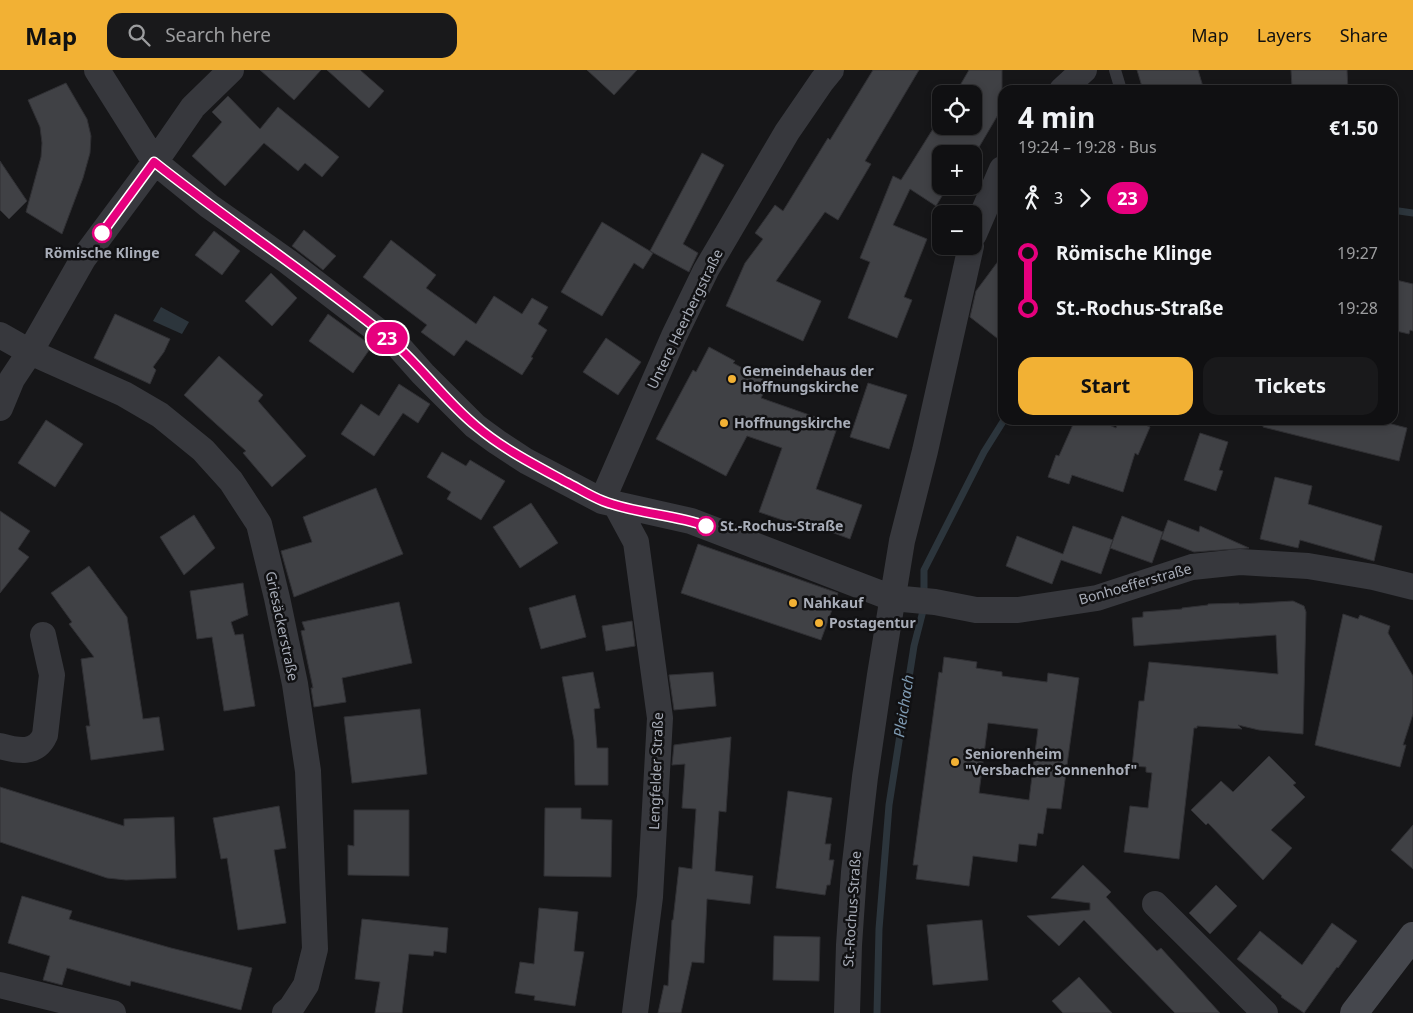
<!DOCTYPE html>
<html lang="en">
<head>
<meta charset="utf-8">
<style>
	:root { --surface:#101012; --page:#19191b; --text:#f1f3f6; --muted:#9c9d9f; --line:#303032; --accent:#f2b134 }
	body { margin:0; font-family:"Noto Sans",sans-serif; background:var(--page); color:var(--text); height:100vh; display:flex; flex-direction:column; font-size:19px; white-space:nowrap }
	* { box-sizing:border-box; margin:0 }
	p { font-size:16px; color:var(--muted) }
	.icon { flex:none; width:28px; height:28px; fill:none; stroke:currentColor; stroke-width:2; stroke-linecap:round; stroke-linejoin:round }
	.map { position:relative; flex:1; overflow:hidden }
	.drawer { position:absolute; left:998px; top:15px; width:400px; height:340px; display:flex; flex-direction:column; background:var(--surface); border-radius:15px; box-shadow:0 2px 8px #0003,0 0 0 1px var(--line) }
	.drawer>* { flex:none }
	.badge { padding:0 10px; border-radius:16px; font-size:18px; line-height:32px }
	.buttons { position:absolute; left:932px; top:15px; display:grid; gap:10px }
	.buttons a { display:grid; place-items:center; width:50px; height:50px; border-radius:10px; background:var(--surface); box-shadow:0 2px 8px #0003,0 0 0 1px var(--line); font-size:25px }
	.map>.badge { position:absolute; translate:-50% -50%; box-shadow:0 0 0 2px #fff }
	.legs { display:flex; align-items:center; gap:8px; height:55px; padding:0 20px; font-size:16px }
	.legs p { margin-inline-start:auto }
	.head { display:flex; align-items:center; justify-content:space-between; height:85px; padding:0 20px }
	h1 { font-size:28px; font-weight:700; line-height:38px }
	.cta { display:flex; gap:10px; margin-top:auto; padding:10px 20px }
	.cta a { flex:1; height:58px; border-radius:15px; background:var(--accent); color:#111; font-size:20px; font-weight:700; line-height:58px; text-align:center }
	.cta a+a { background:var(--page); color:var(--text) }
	ul { padding:0 20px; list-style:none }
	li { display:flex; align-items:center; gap:18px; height:55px; font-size:19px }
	li i { display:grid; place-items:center; width:8px; height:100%; margin:0 6px; background:currentColor }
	li i::after { content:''; width:12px; height:12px; margin:-6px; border:4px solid; border-radius:50%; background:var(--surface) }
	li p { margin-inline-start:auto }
	li:first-child i { background:linear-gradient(#0000 50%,currentColor 0) }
	li:last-child i { background:linear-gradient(currentColor 50%,#0000 0) }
	header { display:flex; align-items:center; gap:30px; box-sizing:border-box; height:70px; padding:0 25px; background:var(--accent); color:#111 }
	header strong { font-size:24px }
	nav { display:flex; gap:28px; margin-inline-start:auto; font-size:18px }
	.search { width:350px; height:45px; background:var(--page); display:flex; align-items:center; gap:12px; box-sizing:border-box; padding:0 18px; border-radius:15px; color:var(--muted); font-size:19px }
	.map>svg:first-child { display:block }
	.water { fill:#2c353c }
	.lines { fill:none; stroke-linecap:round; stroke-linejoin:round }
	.stream { stroke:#2c353c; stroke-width:7 }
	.building { fill:#404145; stroke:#303034; fill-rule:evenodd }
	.lane { stroke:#37383d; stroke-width:12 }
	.street { stroke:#37383d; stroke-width:26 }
	.secondary { stroke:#45474d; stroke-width:28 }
	.line-1-casing { stroke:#fff; stroke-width:11 }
	.line-1 { stroke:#e6007e; stroke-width:8 }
	.stop-1-dot { fill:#fff; stroke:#e6007e; stroke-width:2.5 }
	.poi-dot { fill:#f2b134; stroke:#111113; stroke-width:2 }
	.labels { text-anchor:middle; stroke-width:5; stroke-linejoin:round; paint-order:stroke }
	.stop-label { font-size:14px; font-weight:bold; fill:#a8adb8; stroke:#111113 }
	.street-label { font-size:14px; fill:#a8adb8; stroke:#111113 }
	.poi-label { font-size:14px; font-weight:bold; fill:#a8adb8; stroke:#111113; text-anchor:start }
	.water-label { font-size:15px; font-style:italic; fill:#7f9bb3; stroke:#111113 }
</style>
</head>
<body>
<header>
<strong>Map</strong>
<div class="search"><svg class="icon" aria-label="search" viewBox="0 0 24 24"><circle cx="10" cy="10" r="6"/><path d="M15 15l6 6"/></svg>Search here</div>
<nav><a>Map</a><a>Layers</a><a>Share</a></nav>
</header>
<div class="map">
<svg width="1413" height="943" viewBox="0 0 1413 943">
	<rect width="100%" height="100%" fill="#161618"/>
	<path class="water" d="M161 237 189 252 182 264 153 251Z"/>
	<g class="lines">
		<path class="stream" d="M1392 140 1413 143
			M924 526V500L984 382 1004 350
			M877 943 879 859 889 735 914 576 924 537"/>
	</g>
	<path class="building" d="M260 0H321L294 30Z
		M327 0H360L384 21 369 38Z
		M587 0H637L614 25Z
		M873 0H919L865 91 871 94 838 150 825 142 776 211 821 231 803 271 726 236 745 193 763 169 755 163 775 135 783 141 828 68 830 70Z
		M969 0H1002V38L975 84H941V116H948L936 136 910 119 893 155 927 169 904 227 912 230 897 268 848 248 870 192 860 188 893 106 901 110 941 46V56H974V24H955Z
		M1137 0H1198L1204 20H1143Z
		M1291 0H1347L1348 20H1295V18H1292Z
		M66 13 87 49 91 66 90 83 83 108 62 164 26 142 41 87 42 73 40 57 28 30Z
		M228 26 260 59 278 37 339 87 322 107 305 93 298 101 264 73 225 116 192 86 222 52 212 42Z
		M702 83 724 95 683 174 698 183 689 202 650 181Z
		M0 91 27 131 9 149 0 140Z
		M602 152 653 183 643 199 634 193 602 246 561 222Z
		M304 160 336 186 323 200 292 176Z
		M214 161 240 181 222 205 195 185Z
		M391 170 436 205 426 218 476 254 494 226 522 244 532 228 548 237 538 254 547 260 531 287 533 288 522 305 466 270 454 286 421 262 427 255 363 207Z
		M1002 186V272L970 247 976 221Z
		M271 203 297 228 272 256 245 231Z
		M1392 209 1413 214V261L1410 260 1409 264 1392 260Z
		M115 244 170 269 164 282 153 297 156 300 150 314 94 288Z
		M328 244 372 276 353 303 309 271Z
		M606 268 641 292 618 325 583 302Z
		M709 277 735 291 733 293 769 312 761 328 838 355 816 419 862 435 850 469 799 450 797 455 759 442 782 378 747 366 726 406 656 369 693 300 696 302Z
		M219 286 263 325 258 331 306 386 272 417 243 383 246 381 184 325Z
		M868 313 907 325 889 379 850 367Z
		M399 314 430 334 418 353 403 343 374 386 341 364 361 334 379 346Z
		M46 350 83 374 55 417 18 393Z
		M1075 350H1098L1116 358 1119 350H1134L1150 357 1138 385 1135 383 1123 422 1072 405 1069 414 1048 407 1056 385 1059 386Z
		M1264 350H1376L1407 358 1399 391 1263 357Z
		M1200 363 1228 372 1219 400 1223 401 1216 421 1184 410Z
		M442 382 466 396 470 390 505 411 481 450 447 429 451 422 427 407Z
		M1275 407 1312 416 1308 434 1382 456 1374 491 1300 470 1298 478 1260 469Z
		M376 418 403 484 294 527 281 481 312 472 303 447Z
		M531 433 558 473 520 498 493 457Z
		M0 441 30 461 18 479 29 487 0 523Z
		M194 445 215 478 184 505 160 467Z
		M1122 446 1163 462 1152 493 1110 478Z
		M1168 450 1199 462 1200 456 1249 478 1194 482 1161 469Z
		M1073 456 1113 470 1101 504 1061 490 1052 514 1006 496 1017 466 1063 484Z
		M698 474 838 523 821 570 681 523Z
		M89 496 127 547 143 649 159 647 164 680 91 690 86 656H90L81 589 94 587 69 554 72 552 51 523Z
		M243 513 248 545 231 552 235 565 243 564 255 636 224 641 212 567 197 569 190 521Z
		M575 525 586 567 541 579 529 538Z
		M1293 531 1304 536 1306 542 1303 664 1259 660 1238 655 1242 659 1197 656V658H1194L1179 789 1124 782 1130 736 1148 738 1152 703 1146 702V697L1132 696 1139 631H1144L1149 592 1278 604 1276 565 1134 576 1132 548 1143 547V542L1182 539V538L1208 535V534L1239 533V534Z
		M399 532 412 593 342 608 346 632 314 637 311 618H313L301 561 305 560 302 552Z
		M1343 544 1358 549 1360 545 1390 556 1388 563 1413 606V644L1403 675H1406L1400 697 1315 675Z
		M632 551 635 576 606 581 602 556Z
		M944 587 977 592 976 598 1002 602V606L1047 612 1048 603 1079 608 1061 739 1047 738 1043 764 1038 763 1036 776 1019 774 1017 792 973 786 969 816 916 809 918 795H913L939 602 942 603ZM988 653 1038 659 1029 730 979 723Z
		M593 602 600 638 594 639 597 678H608V715H575L574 670 562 607Z
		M713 602 716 636 674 640 669 605Z
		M420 639 427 704 352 713 344 647Z
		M731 667 726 742 719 741 715 801 753 806 750 834 707 829 704 893 692 892 681 943H658L664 915 668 916 672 850H673L679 797 692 799 696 739 682 738 685 694 672 695 674 675Z
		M1269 686 1296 713 1293 715 1305 727 1271 760 1292 778 1263 810 1208 753 1206 755 1191 740 1221 711 1233 722Z
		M0 717 124 756V749L174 747 176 808 126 810 107 808 0 772Z
		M788 721 832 728 825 774H831L829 790H834L830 815H827L825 825 776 818Z
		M279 736 286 778 274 780 286 853 238 860 227 788 221 789 213 748Z
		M545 738H581V749L612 750 611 807 544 806Z
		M354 740H409V806L348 805V775L354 776Z
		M1413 755V799L1391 780Z
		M1083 795 1111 822 1106 827 1157 881 1161 878 1220 943H1175L1084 850 1059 876 1027 846 1090 840V833L1051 828Z
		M1216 815 1237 836 1210 864 1189 843Z
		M22 826 72 841 69 849 171 878 252 898 241 940 131 911 130 916 67 898 62 915 43 910 50 886 8 873Z
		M539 838 578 842 574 881 584 882 575 936 534 930 535 926 515 923 520 892 534 894Z
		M362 849 448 858 446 883 434 881 433 886 409 884 402 943H375L380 912 355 909Z
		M982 850 988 910 933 915 927 855Z
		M1332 853 1357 871 1338 898 1337 897 1304 943 1281 927 1282 926 1237 889 1260 861 1302 895Z
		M774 866 820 867 819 911 773 910Z
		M1079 907 1112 943H1063L1052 931Z"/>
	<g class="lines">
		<path class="lane" d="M1115 0 1121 20"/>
		<path class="street" d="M97 0 155 92 209 136 287 191 399 277 423 304 475 356 497 372 526 391 602 431 691 451 892 528 935 532 976 540H1018L1097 528 1192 497 1240 492 1308 496 1373 507 1413 517
			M1062 20 1084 0
			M974 164 1002 99
			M0 265 30 282 124 324 160 345 203 380 231 411 259 454 277 528 295 614 308 701 315 879 306 915 291 938 285 943
			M0 338 12 309 30 282 83 189 155 92 193 37 231 0
			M602 431 674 266 706 200 787 62 822 11 831 0
			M616 435 636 472 660 648 650 827 635 943
			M0 676C18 681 36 685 45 665L52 605 43 565
			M1155 834 1265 943
			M0 915 113 943
			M847 943 849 875 854 802 865 707 880 605 902 471 925 381 971 176"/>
		<path class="secondary" d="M1354 943 1413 866"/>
	</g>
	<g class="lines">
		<g class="line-1-casing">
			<path id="line-1" d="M102 163 154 92C230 152 310 205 385 265 418 292 443 329 476 356 503 379 535 395 566 412 578 418 590 426 603 431 636 444 673 444 706 456"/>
		</g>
		<use href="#line-1" class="line-1"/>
	</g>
	<g class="stop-1-dot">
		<circle cx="102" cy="163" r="9"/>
		<circle cx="706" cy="456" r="9"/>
	</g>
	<g class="poi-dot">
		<circle cx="732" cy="309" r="5"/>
		<circle cx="724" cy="353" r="5"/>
		<circle cx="793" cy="533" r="5"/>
		<circle cx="819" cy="553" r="5"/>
		<circle cx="955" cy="692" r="5"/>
	</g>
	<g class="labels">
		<g class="stop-label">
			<text x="102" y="188">Römische Klinge</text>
			<text x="720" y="461" text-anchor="start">St.-Rochus-Straße</text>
		</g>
		<g class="street-label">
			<text transform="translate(685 249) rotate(-64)" y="5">Untere Heerbergstraße</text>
			<text transform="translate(1135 514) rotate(-16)" y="5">Bonhoefferstraße</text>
			<text transform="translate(282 556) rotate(78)" y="5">Griesäckerstraße</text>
			<text transform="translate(656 701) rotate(-88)" y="5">Lengfelder Straße</text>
			<text transform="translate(852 839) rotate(-86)" y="5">St.-Rochus-Straße</text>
		</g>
		<g class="poi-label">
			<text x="742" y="306">Gemeindehaus der<tspan x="742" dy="16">Hoffnungskirche</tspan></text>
			<text x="734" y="358">Hoffnungskirche</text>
			<text x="803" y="538">Nahkauf</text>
			<text x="829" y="558">Postagentur</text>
			<text x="965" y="689">Seniorenheim<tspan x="965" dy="16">"Versbacher Sonnenhof"</tspan></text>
		</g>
		<g class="water-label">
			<text transform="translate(904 636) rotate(-81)" y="5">Pleichach</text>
		</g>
	</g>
</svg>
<div class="buttons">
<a><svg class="icon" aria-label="locate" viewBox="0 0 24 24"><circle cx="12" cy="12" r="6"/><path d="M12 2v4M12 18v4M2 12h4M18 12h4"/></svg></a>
<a>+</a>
<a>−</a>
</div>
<b class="badge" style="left:387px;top:268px;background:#e6007e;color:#fff">23</b>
<section class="drawer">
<div class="head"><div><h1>4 min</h1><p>19:24 – 19:28 · Bus</p></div><b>€1.50</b></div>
<div class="legs"><svg class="icon" aria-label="walk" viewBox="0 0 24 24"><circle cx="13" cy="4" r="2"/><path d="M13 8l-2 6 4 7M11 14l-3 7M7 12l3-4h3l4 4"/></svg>3<svg class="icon" aria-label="forward" viewBox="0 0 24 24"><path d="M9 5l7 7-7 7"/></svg><b class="badge" style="background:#e6007e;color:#fff">23</b></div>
<ul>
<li><i style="color:#e6007e"></i><b>Römische Klinge</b><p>19:27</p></li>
<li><i style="color:#e6007e"></i><b>St.-Rochus-Straße</b><p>19:28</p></li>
</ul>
<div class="cta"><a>Start</a><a>Tickets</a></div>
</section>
</div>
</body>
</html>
